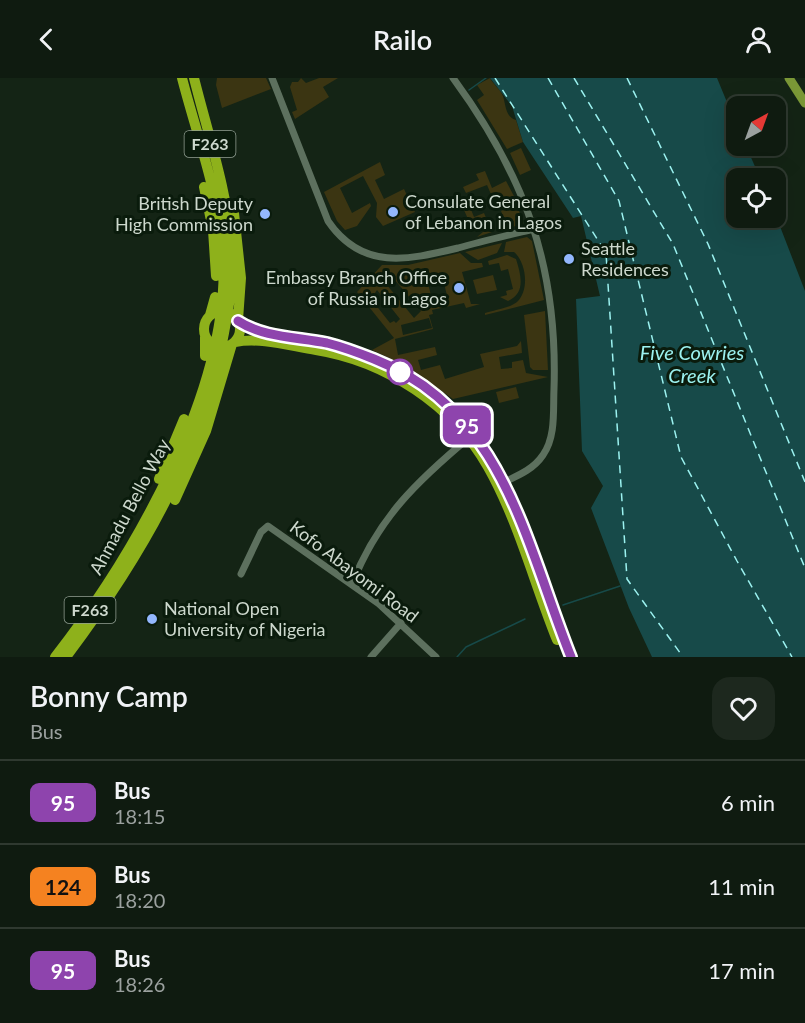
<!DOCTYPE html>
<html lang="en">
<head>
<meta charset="utf-8">
<style>
	:root { --surface:#0f1b10; --page:#1d281e; --text:#f1f3f6; --muted:#9ba19f; --line:#2f3930 }
	body { margin:0; font-family:Lato,sans-serif; background:var(--page); color:var(--text); height:100vh; display:flex; flex-direction:column; font-size:22px; white-space:nowrap }
	* { box-sizing:border-box; margin:0 }
	p { font-size:20px; color:var(--muted) }
	.icon { flex:none; width:33px; height:33px; fill:none; stroke:currentColor; stroke-width:2; stroke-linecap:round; stroke-linejoin:round }
	.map { position:relative; height:579px; overflow:hidden }
	.details { display:flex; flex-direction:column; background:var(--surface); flex:1 }
	.details>* { flex:none }
	.badge { padding:0 12px; border-radius:9px; font-size:21px; line-height:39px }
	.needle { width:39px; rotate:41deg }
	.fabs { position:absolute; left:726px; top:18px; display:grid; gap:12px }
	.fabs a { display:grid; place-items:center; width:60px; height:60px; border-radius:12px; background:var(--surface); box-shadow:0 6px 24px #0002,0 0 0 2px var(--line); font-size:30px }
	.map>.badge { position:absolute; translate:-50% -50%; box-shadow:0 0 0 3px #fff }
	.round { display:grid; place-items:center; flex:none; width:63px; height:63px; border-radius:18px; background:var(--page) }
	.summary { display:flex; align-items:center; justify-content:space-between; height:102px; padding:0 30px }
	h1 { font-size:28px; font-weight:600; line-height:45px }
	ul { padding:0; list-style:none }
	li { display:flex; align-items:center; gap:18px; height:84px; padding:0 30px; border-top:2px solid var(--line) }
	li div { flex:1 }
	li b { display:block; font-size:22px }
	li em { font-style:normal }
	li .badge { min-width:66px; font-weight:700; text-align:center }
	header { display:flex; justify-content:space-between; align-items:center; height:78px; padding:0 30px; background:var(--surface); font-size:27px; font-weight:600 }
	.map>svg:first-child { display:block }
	.green { fill:#3b3512; fill-rule:evenodd }
	.water { fill:#174a49 }
	.lines { fill:none; stroke-linecap:round; stroke-linejoin:round }
	.stream { stroke:#174a49; stroke-width:1.5 }
	.ferry { stroke:#9cf2f0; stroke-width:1.5; stroke-dasharray:8 6; stroke-linecap:butt }
	.minor { stroke:#5d705e; stroke-width:7 }
	.major { stroke:#7a9736; stroke-width:9 }
	.highway { stroke:#8eb11b; stroke-width:10 }
	.line-casing { stroke:#fff; stroke-width:14 }
	.line { stroke:#8e44ad; stroke-width:9 }
	.poi-dot { fill:#93b7fd; stroke:#0a1b0c; stroke-width:2 }
	.stop-dot { fill:#fff; stroke:#8e44ad; stroke-width:3 }
	.labels { text-anchor:middle; stroke-width:6; stroke-linejoin:round; paint-order:stroke }
	.shield { fill:#0a1b0c; stroke:#929f93; stroke-width:1.5 }
	.shield-label { font-size:16px; font-weight:bold; fill:#cdd8cd }
	.poi-label { font-size:18px; fill:#cdd8cd; stroke:#0a1b0c; text-anchor:start }
	.street-label { font-size:18px; fill:#cdd8cd; stroke:#0a1b0c }
	.water-label { font-size:20px; font-style:italic; fill:#9cf2f0; stroke:#0a1b0c }
</style>
</head>
<body>
<header><svg class="icon" aria-label="back" viewBox="0 0 24 24"><path d="M15 5l-7 7 7 7"/></svg>Railo<svg class="icon" aria-label="person" viewBox="0 0 24 24"><circle cx="12" cy="8" r="4"/><path d="M4 21q1-7 8-7t8 7"/></svg></header>
<div class="map">
<svg width="805" height="579" viewBox="0 0 805 579">
	<rect width="100%" height="100%" fill="#142415"/>
	<path class="green" d="M217 0H266L271 11 222 30 216 7Z
		M301 0 306 5 319 0H338L323 9 329 19 295 41 292 34 297 32 290 9 292 4H298Z
		M490 0C493 6 499 10 502 16 506 23 504 39 516 42L523 64 507 71 477 22 484 17 477 7Z
		M521 70 531 92 520 97 510 75Z
		M380 84 385 97 375 102 384 121 404 111 415 134 383 148 376 139 377 125 363 98 340 110 352 135 370 125 371 128 357 148 345 152 337 143 324 114Z
		M485 93 492 110 506 103 516 122 497 130 487 107 466 115 463 109 479 102 476 96Z
		M517 126 523 146 508 150 501 133Z
		M470 129 474 139 484 135 492 154 477 159 483 154 479 140 472 142 468 141 464 132Z
		M527 159 532 163 544 222 485 237V235C494 232 510 230 517 224 530 212 526 184 514 174H504L506 164Z
		M502 165 497 175 478 182 465 174Z
		M460 175 471 185H482L483 189 462 194 471 226H480L466 230 464 225 432 232 433 236 429 237 433 251 395 261 398 277 435 269 437 277 418 282 421 292 440 287 445 301 484 289 480 276 517 268 521 263 522 275 499 279 501 291 512 290V284L523 282 526 295 548 299 453 321 402 286 372 272 394 260 357 214 382 187H408ZM389 195 421 233 414 240 382 201ZM442 197 449 226 434 230 427 201ZM377 212 400 241 396 245 394 243 390 245 371 221ZM429 240 432 250 403 257 401 247Z
		M507 177 516 181C521 197 526 215 508 223L500 219 507 217 506 213 513 211 508 191 501 193 499 185 489 187 488 183Z
		M493 197 497 212 477 216 473 202Z
		M545 233 548 292H533L530 289 524 237Z
		M516 309 519 320 499 325 496 314Z"/>
	<path class="water" d="M490 0H717L736 46V68H746L760 100H736V140L776 138 805 213V579H652L629 530 591 430 603 408 582 373 576 221 600 218 581 138 573 140 523 64 512 28Z"/>
	<g class="lines">
		<path class="stream" d="M469 12 486 0
			M563 527 620 508
			M457 579 466 569 525 541"/>
		<path class="ferry" d="M495 0 606 175 627 501 683 579
			M548 0 619 123 681 379 737 483 792 579
			M574 0 673 166 805 490
			M627 0 708 166 805 404"/>
		<path class="minor" d="M272 0 328 143C362 193 408 182 458 170 483 163 509 157 534 151
			M453 0C525 98 558 188 554 311 553 332 556 359 543 377 533 392 517 398 502 405
			M241 496 261 454 268 448 379 526 436 579
			M352 506C378 440 417 403 471 358
			M371 579 401 545"/>
		<path class="major" d="M789 0 805 25"/>
		<path class="highway" d="M204 109 213 152 216 198
			M234 135 241 200 238 242
			M204 251a18 18 0 1 1 36 0a18 18 0 1 1-36 0Z
			M210 237 215 219
			M238 243C264 260 298 259 327 265 343 269 359 275 374 281 505 333 524 463 571 579
			M235 264C261 259 290 268 316 272 385 283 453 327 488 389 518 442 534 505 557 562
			M205 278V259
			M159 401 184 341
			M175 422 206 353 232 266
			M55 579C134 478 232 309 223 176 219 116 197 58 182 0
			M66 579C139 482 202 376 224 255 229 228 234 201 232 173 228 115 208 56 194 0"/>
	</g>
	<g class="lines">
		<g class="line-casing">
			<path id="line" d="M238 243C264 260 298 259 327 265 343 269 359 275 374 281 504 332 525 464 571 579"/>
		</g>
		<use href="#line" class="line"/>
	</g>
	<g class="poi-dot">
		<circle cx="393" cy="134" r="6"/>
		<circle cx="265" cy="136" r="6"/>
		<circle cx="569" cy="181" r="6"/>
		<circle cx="459" cy="210" r="6"/>
		<circle cx="152" cy="541" r="6"/>
	</g>
	<circle class="stop-dot" cx="400" cy="294" r="12"/>
	<g class="labels">
		<g class="shield">
			<rect x="184.5" y="53" width="51" height="26" rx="4.5"/>
			<rect x="64.5" y="519" width="51" height="26" rx="4.5"/>
		</g>
		<g class="shield-label">
			<text x="210" y="72">F263</text>
			<text x="90" y="538">F263</text>
		</g>
		<g class="poi-label">
			<text x="405" y="130">Consulate General<tspan x="405" dy="21">of Lebanon in Lagos</tspan></text>
			<text x="253" y="132" text-anchor="end">British Deputy<tspan x="253" dy="21">High Commission</tspan></text>
			<text x="581" y="177">Seattle<tspan x="581" dy="21">Residences</tspan></text>
			<text x="447" y="206" text-anchor="end">Embassy Branch Office<tspan x="447" dy="21">of Russia in Lagos</tspan></text>
			<text x="164" y="537">National Open<tspan x="164" dy="21">University of Nigeria</tspan></text>
		</g>
		<g class="street-label">
			<text transform="translate(130 429) rotate(-62)" y="6">Ahmadu Bello Way</text>
			<text transform="translate(354 494) rotate(37)" y="6">Kofo Abayomi Road</text>
		</g>
		<g class="water-label">
			<text x="692" y="282">Five Cowries<tspan x="692" dy="23">Creek</tspan></text>
		</g>
	</g>
</svg>
<div class="fabs">
<a><svg class="needle" viewBox="-14 -14 28 28"><path d="M0-13l5 13h-10z" fill="#e53935"/><path d="M0 13l5-13h-10z" fill="#9ba19f"/></svg></a>
<a><svg class="icon" aria-label="locate" viewBox="0 0 24 24"><circle cx="12" cy="12" r="6"/><path d="M12 2v4M12 18v4M2 12h4M18 12h4"/></svg></a>
</div>
<b class="badge" style="left:467px;top:347px;background:#8e44ad;color:#fff">95</b>
</div>
<section class="details">
<div class="summary"><div><h1>Bonny Camp</h1><p>Bus</p></div><a class="round"><svg class="icon" aria-label="heart" viewBox="0 0 24 24"><path d="M12 20l-8-8c-3-5 5-10 8-4 3-6 11-1 8 4z"/></svg></a></div>
<ul>
<li><span class="badge" style="background:#8e44ad;color:#fff">95</span><div><b>Bus</b><p>18:15</p></div><em>6 min</em></li>
<li><span class="badge" style="background:#f58220;color:#111">124</span><div><b>Bus</b><p>18:20</p></div><em>11 min</em></li>
<li><span class="badge" style="background:#8e44ad;color:#fff">95</span><div><b>Bus</b><p>18:26</p></div><em>17 min</em></li>
</ul>
</section>
</body>
</html>
